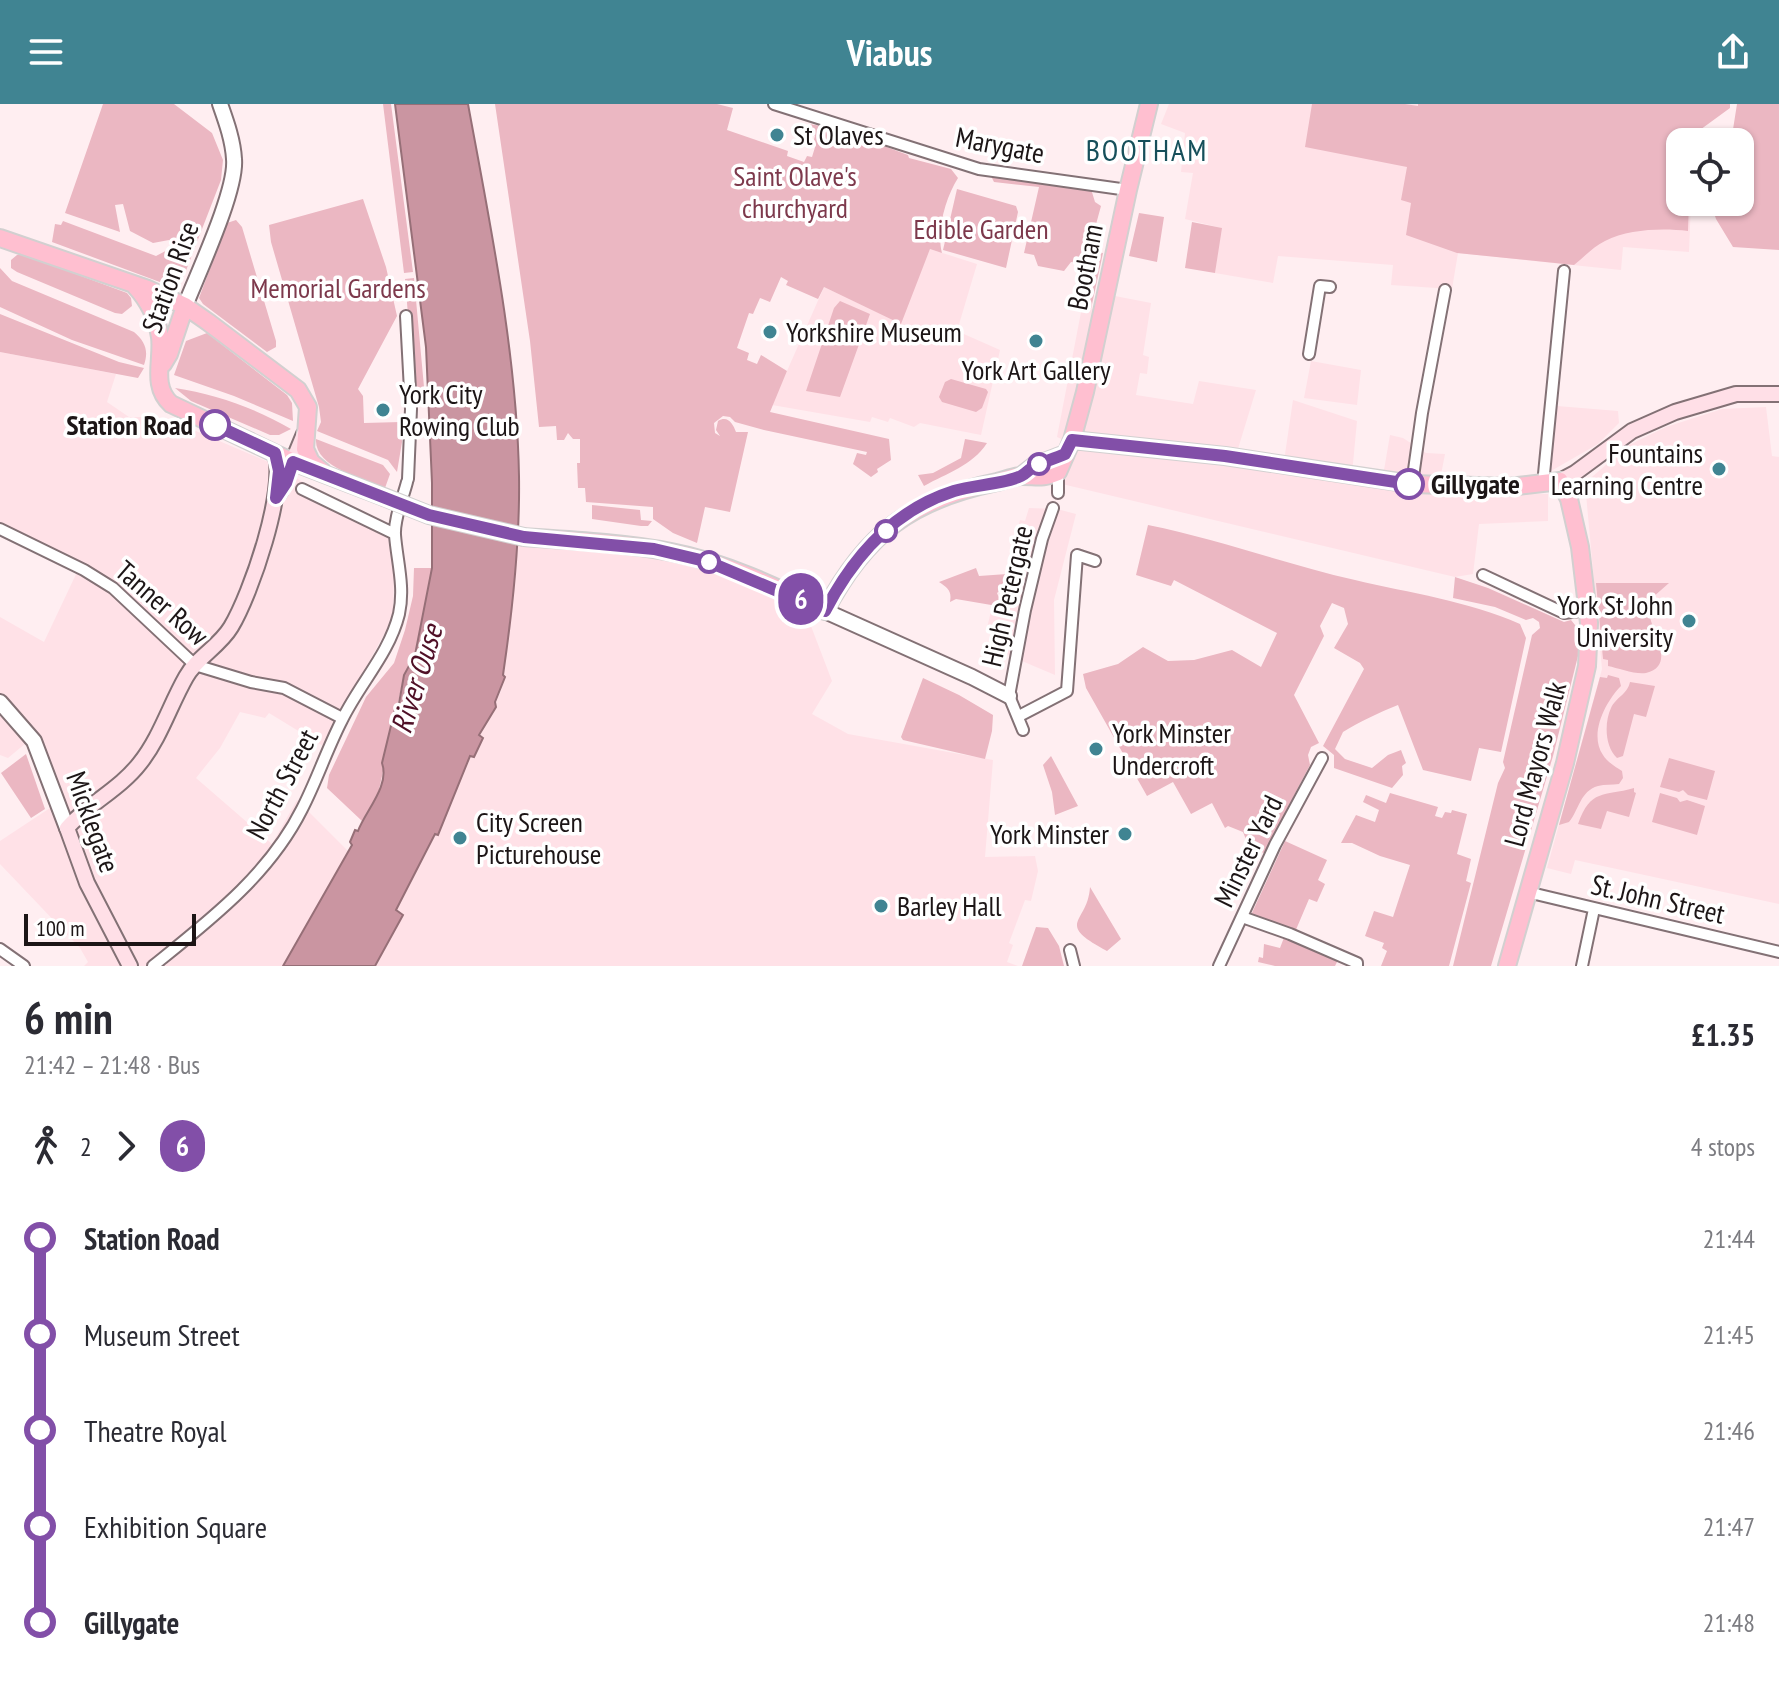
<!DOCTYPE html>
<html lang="en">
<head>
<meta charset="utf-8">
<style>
	:root { --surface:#fff; --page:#f7f7f7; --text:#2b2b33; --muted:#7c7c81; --accent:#408492 }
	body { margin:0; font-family:"PT Sans Narrow",sans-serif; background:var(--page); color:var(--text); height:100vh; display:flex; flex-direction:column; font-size:30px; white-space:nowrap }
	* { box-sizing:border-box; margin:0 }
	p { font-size:26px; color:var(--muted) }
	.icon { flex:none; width:44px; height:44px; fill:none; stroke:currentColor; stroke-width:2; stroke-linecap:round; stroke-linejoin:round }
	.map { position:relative; height:862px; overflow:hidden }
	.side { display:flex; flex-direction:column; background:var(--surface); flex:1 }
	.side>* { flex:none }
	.badge { padding:0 16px; border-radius:26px; font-size:28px; line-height:52px }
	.tools { position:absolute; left:1666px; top:24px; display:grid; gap:16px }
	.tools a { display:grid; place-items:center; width:88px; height:88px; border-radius:16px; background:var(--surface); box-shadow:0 2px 6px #0004; font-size:40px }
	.scale { position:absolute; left:24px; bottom:20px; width:172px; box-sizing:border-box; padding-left:8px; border:4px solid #1c1516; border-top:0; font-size:22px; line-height:28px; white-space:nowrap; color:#1c1516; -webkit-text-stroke:6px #fff; paint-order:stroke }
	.map>.badge { position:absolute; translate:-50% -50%; box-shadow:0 0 0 4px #fff }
	.legs { display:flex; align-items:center; gap:12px; height:88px; padding:0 24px; font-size:26px }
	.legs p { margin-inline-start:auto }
	.head { display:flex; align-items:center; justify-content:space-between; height:136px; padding:0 24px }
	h1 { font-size:44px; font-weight:700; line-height:60px }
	ul { padding:0 24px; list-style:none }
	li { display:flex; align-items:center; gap:28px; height:96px; font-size:30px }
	li i { display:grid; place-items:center; width:12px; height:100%; margin:0 10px; background:currentColor }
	li i::after { content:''; width:20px; height:20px; margin:-10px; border:6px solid; border-radius:50%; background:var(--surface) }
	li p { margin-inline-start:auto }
	li:first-child i { background:linear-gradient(#0000 50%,currentColor 0) }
	li:last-child i { background:linear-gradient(currentColor 50%,#0000 0) }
	header { display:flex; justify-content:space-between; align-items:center; height:104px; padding:0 24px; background:var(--accent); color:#fff; font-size:36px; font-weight:700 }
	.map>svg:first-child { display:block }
	.built { fill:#ffe1e7 }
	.green { fill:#ebb7c2 }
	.water { fill:#ca95a1; stroke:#966f77; stroke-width:2 }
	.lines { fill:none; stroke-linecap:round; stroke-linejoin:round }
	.minor-casing { stroke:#837175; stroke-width:14 }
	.tertiary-casing { stroke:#837175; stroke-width:18 }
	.secondary-casing { stroke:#837175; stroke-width:18 }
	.primary-casing { stroke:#d2d0d0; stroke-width:20 }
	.minor { stroke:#fff; stroke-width:10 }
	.tertiary { stroke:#fff; stroke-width:14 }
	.secondary { stroke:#ffdfe7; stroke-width:14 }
	.primary { stroke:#ffbfd0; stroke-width:16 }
	.primary-bridge-casing { stroke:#d2d0d0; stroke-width:20; stroke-linecap:butt }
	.primary-bridge { stroke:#ffbfd0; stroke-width:16 }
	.line-1-casing { stroke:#fff; stroke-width:18 }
	.line-1 { stroke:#824fa8; stroke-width:12 }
	.poi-dot { fill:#408492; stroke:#fff; stroke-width:3 }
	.stop-1-dot { fill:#fff; stroke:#824fa8; stroke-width:4 }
	.labels { text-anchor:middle; stroke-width:7; stroke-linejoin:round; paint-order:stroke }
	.poi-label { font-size:28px; fill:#1c1516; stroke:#fff; text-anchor:start }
	.street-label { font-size:28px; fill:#1c1516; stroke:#fff }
	.park-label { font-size:28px; fill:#7d394c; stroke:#fff }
	.stop-label { font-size:28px; font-weight:bold; fill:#1c1516; stroke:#fff; text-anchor:end }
	.neighbourhood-label { font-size:30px; letter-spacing:2px; fill:#164f5a; stroke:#fff }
	.water-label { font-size:30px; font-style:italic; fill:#4f0f26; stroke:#fff }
</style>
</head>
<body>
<header><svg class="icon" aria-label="menu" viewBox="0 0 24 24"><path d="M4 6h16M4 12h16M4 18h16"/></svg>Viabus<svg class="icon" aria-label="share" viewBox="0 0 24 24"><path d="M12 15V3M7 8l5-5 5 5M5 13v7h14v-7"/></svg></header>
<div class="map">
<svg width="1779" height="862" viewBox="0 0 1779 862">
	<rect width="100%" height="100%" fill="#ffeef1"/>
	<path class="built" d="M1169 0H1663L1694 5 1693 38H1680V98H1691L1689 148 1623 143 1621 166 1458 149 1452 185 1391 181 1393 161 1278 152 1273 179 1215 169 1221 124 1185 115 1193 69 1181 68 1185 29 1161 20Z
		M930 145 977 160 957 227 1000 246 981 331 920 319 914 323 890 314 888 318 872 313 870 318 772 301 824 183 900 219Z
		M1115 192 1151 199 1143 251 1149 253 1147 270 1140 269 1136 291 1193 300 1199 277 1256 286 1237 348 1284 357 1293 296 1357 317 1352 370 1383 372 1390 331 1403 334 1426 349 1445 350 1440 376 1487 389 1548 390V417L1479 420 1473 470 1455 473 1062 380 1068 338 1057 333 1082 203 1110 208Z
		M0 248 116 270 107 298 129 313H152L182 321 266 357 395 430 393 514 323 642 269 609 265 614 240 608 220 644 196 674 272 740 297 696 348 747 283 862H84L88 858 80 844 0 760V737L50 704 26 639 8 654 0 651V513L44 538 78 466 0 431Z
		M1311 257 1361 266 1357 301 1304 294Z
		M1557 302 1618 307 1619 319 1598 340 1551 367Z
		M1766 303 1772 352 1779 353V800L1575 756 1571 770 1547 764 1602 565 1585 379 1629 341 1666 323 1722 305Z
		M1029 404 1057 405 1076 410 1054 496 1055 571 1010 552 993 538 996 527 987 524 992 503H1003L1007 470 1020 416 1025 417Z
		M516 441 662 454 748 480 778 492 806 509 832 577 812 610 848 630 993 656 985 753 1035 752 1038 767 1031 797 1025 796 1009 839 1013 841 1007 858 1018 862H375L403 811 396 806 436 730H438L470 652 482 634 478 631 496 603 495 598 501 587Z"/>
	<path class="green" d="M103 0H174L212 29 223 56 221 76 180 182 176 184 52 138 55 120 61 121 63 117 156 152 175 142 169 136 153 139 130 127 123 100 115 101 120 128 65 109Z
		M383 0H391L413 168 404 169Z
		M495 0H717L733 4 727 26 788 47 787 52 804 58 807 52 812 53 816 40 813 39 815 32 807 26 809 20 834 24 832 34 864 42 865 35 908 51 909 54 951 65 958 74C946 93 936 126 942 149L930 145 901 220 824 183 818 195 786 181 788 177 781 173 770 198 760 194 753 210 749 209 737 244 749 249 747 256 757 260 761 251 787 267 770 308 889 335 891 356 877 365 878 368 871 373 853 360 857 349 866 351 867 348 764 326 735 318 730 313 723 312 714 319 715 329 720 332 716 326 718 317C728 311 733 320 736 328H748L730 408 705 403 697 439 673 429 653 415V403L586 398 585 384H578L577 359H580V335H573L568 329 564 336H557L556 322 539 323 530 237Z
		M1312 0H1405L1418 2V0H1730V4L1693 31 1692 38H1680V98H1689L1688 127C1662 124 1629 125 1605 137 1594 142 1584 153 1574 161L1457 149 1406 131 1411 99 1401 96 1407 63 1305 43Z
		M1737 0H1779V146L1733 143 1716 115 1711 100 1740 98V38H1731Z
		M991 72 1091 85 1095 98 1101 102 1089 146 1103 149 1091 205 1082 203V188L1087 181 1084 175 1086 160 1071 158 1064 167 1038 162 1034 151 1024 149 1039 83 994 78Z
		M957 85 1016 102 1018 108 1006 164 943 146Z
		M363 95 386 163 397 212 358 285 363 292 364 319 401 318 402 338 397 368 388 356 317 327 321 318 319 303 271 138 269 121Z
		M1139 109 1164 113 1157 158 1129 152Z
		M236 116 242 123 276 237V243L267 248 203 200 199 194 227 119Z
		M1192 118 1222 124 1215 169 1185 164Z
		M22 150 127 189 131 194 132 202 122 210 115 209 17 168 11 164V156L17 151Z
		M0 164 12 177 134 228C145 237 149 247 144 261L72 236 0 203Z
		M414 174 425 294H415L405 175Z
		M840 197 870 210 840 293 806 287 834 204Z
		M0 210 119 258 144 264 138 274 0 248Z
		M207 229 287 291 292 299 293 317 234 292 174 271 186 237Z
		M951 275 986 285 988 288 982 304 976 308 942 298 939 293 945 278Z
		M175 284C215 290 255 304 291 325L279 331H270L191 297Z
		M316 335 383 361 390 370 385 384C363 374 314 363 316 335Z
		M965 335 987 339C972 362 947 369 924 382L918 371 933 369 961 354Z
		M592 401 640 406 641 416 652 417 648 422H641L592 415Z
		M1148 421C1218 435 1285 460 1355 476 1410 489 1468 497 1520 520L1526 534 1501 648 1479 644 1471 677 1423 666 1398 601C1378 609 1361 617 1343 628L1335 645 1345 655 1372 664 1388 651 1401 646 1406 659 1402 662 1403 671 1392 684 1334 664V651L1323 642 1364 565 1360 559 1334 544 1348 520 1344 504 1332 499 1320 522 1324 532 1294 591 1319 639 1311 643 1308 651 1310 661 1264 749 1249 743 1243 728 1228 722 1225 724 1212 699 1191 710 1173 678 1147 692 1086 584 1083 570 1118 560 1143 543 1168 557 1194 556 1232 546 1261 563 1277 529 1174 476 1171 482 1136 471Z
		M414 464H432L415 551 404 571 377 695 362 717 327 684 329 671 366 593 394 559 405 526 413 492Z
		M976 464 979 472 1007 470 1004 483 997 489 999 494 1005 498 1003 503 956 495 950 498C952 487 948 484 939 478Z
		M1455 473 1488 484 1564 518 1571 516 1579 526 1582 536 1553 652 1491 862H1453L1498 679 1505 664 1503 658 1532 531 1540 524 1539 518 1533 514 1526 516 1495 503 1453 494Z
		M1596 479H1669L1652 494C1651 500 1650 507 1650 513 1653 529 1676 562 1646 569 1636 571 1618 564 1608 562V556L1603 555Z
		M1608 571 1619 574 1621 582C1607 596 1588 629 1603 651 1607 658 1616 663 1622 667L1623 674 1619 680C1612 681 1605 680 1598 682 1580 687 1579 706 1569 718L1559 721 1600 573 1607 574Z
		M923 574 959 591 993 611 992 627 985 655 903 636 901 633Z
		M1630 578 1655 582 1646 613 1634 610 1623 652 1617 654C1605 643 1604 619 1611 604 1616 593 1627 591 1630 578Z
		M26 650 45 705 31 714 1 669Z
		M1051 652 1078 702 1055 711 1052 688 1043 661Z
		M1669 654 1715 667 1707 696 1688 691 1683 686 1679 688 1660 683Z
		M1634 684V688L1636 689 1629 713 1607 707 1601 725 1578 720C1591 684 1603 693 1634 684Z
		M1390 689 1438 703 1435 712 1442 714 1445 708 1451 709 1452 706 1467 710 1457 750 1471 755 1466 777 1471 779 1449 862H1381L1387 847 1382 844 1384 839 1365 832 1374 807 1393 813 1410 761 1380 752 1352 739H1341L1356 711 1375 718 1379 706 1363 698 1366 691 1386 699Z
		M1660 689 1677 694 1680 698 1687 696 1705 702 1697 731 1652 718Z
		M1285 737 1327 756 1318 776 1325 780 1317 798 1309 795 1295 828 1251 811Z
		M1090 783 1121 835 1107 847C1053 818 1088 820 1090 783Z
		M1036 823 1048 824 1059 842 1064 862H1022Z
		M1285 831 1338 856 1335 862H1275L1258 858 1259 853 1263 854 1264 840 1280 844Z"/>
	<path class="water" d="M395 0H468C490 120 517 250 519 372 520 434 512 510 503 571L505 573 495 598 496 603 479 631 483 634 474 653 470 652 438 731 435 730 396 806 403 811 375 862H283L352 741 350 738 355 726 358 727C366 706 390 682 382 659L395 605H398L404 571 415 551 432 464V379L426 243Z"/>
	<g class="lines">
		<g class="minor-casing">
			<path id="minor" d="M774 0 979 65 1128 86
				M406 212 411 305 408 375
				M1309 250 1320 182 1330 183
				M1058 368V389
				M1412 380 1422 309 1445 186
				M1543 380 1564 167
				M302 385 395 430
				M0 425 84 466 113 484 195 561 251 578 284 584 342 614
				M1483 471 1564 509 1587 506
				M1019 612 1067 587 1077 451 1095 457
				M1023 626 1009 592 1025 506 1042 435 1053 404
				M1527 788 1779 848
				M1242 813 1290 830 1357 859V862
				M0 845 24 862
				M1070 846 1074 862
				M153 862C210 816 269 771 302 705 317 676 327 645 342 616 360 579 389 550 399 510 405 483 397 457 395 431 394 414 403 394 407 378
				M1219 862 1275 741 1322 654
				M1582 862 1594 805"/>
		</g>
		<g class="tertiary-casing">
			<path id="tertiary" d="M185 202C198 169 237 86 234 55 233 36 226 17 220 0
				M825 507 972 573 1009 592
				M0 598 34 637 67 724"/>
		</g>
		<g class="secondary-casing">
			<path id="secondary" d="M1560 377 1575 369 1632 327 1675 308 1736 290H1779
				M280 388 304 330
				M130 862 87 779 67 724C88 700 120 685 140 659 160 634 170 601 186 573 197 553 219 543 231 523 251 490 287 385 275 349"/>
		</g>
		<g class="primary-casing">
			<path id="primary" d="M0 134 148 185 185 202 208 218 298 286 308 303 305 345 311 358 323 368
				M135 182C148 196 157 214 160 233 163 256 151 282 171 300L293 358 384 393
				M163 260 169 250 185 202
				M1072 336 1225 352 1412 380 1509 383 1560 377 1569 395 1580 443 1589 519 1587 562 1565 659 1507 862
				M1021 372 1034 362 1065 350
				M524 433C569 436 626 439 671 448 724 458 777 483 825 507 866 429 911 396 997 378 1005 376 1014 372 1022 372 1038 372 1041 375 1058 368L1072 336 1085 288 1128 86 1149 0"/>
		</g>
		<use href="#minor" class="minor"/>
		<use href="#tertiary" class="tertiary"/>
		<use href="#secondary" class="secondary"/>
		<use href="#primary" class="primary"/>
		<g class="primary-bridge-casing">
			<path id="primary-bridge" d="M384 393 429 411 524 433"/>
		</g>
		<use href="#primary-bridge" class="primary-bridge"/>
	</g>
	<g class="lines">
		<g class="line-1-casing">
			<path id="line-1" d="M215 321 275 349 279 367 276 394 286 379 293 358 429 411 524 433 654 445 709 458 825 507C853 453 894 406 954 387 973 381 1005 380 1021 372 1027 369 1030 364 1036 361 1046 357 1056 354 1065 350L1072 336 1225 352 1409 380"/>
		</g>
		<use href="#line-1" class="line-1"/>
	</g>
	<g class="poi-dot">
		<circle cx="777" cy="31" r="8"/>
		<circle cx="770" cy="228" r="8"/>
		<circle cx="1036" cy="237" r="8"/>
		<circle cx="383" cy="306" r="8"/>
		<circle cx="1719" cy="365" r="8"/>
		<circle cx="1689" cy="517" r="8"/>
		<circle cx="1096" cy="645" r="8"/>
		<circle cx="1125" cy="730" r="8"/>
		<circle cx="460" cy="734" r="8"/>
		<circle cx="881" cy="802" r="8"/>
	</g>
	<g class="stop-1-dot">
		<circle cx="215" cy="321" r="14"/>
		<circle cx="1039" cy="360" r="10"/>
		<circle cx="1409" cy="380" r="14"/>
		<circle cx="886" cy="427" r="10"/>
		<circle cx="709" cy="458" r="10"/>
	</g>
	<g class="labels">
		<g class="poi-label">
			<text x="793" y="41">St Olaves</text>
			<text x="786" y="238">Yorkshire Museum</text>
			<text x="1036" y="276" text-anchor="middle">York Art Gallery</text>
			<text x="399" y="300">York City<tspan x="399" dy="32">Rowing Club</tspan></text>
			<text x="1703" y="359" text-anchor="end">Fountains<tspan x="1703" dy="32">Learning Centre</tspan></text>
			<text x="1673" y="511" text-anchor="end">York St John<tspan x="1673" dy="32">University</tspan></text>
			<text x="1112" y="639">York Minster<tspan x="1112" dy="32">Undercroft</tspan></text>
			<text x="476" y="728">City Screen<tspan x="476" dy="32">Picturehouse</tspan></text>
			<text x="1109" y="740" text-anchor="end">York Minster</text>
			<text x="897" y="812">Barley Hall</text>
		</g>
		<g class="street-label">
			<text transform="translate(1000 41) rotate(11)" y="10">Marygate</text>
			<text transform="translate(1085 163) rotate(-79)" y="10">Bootham</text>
			<text transform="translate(170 173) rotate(-70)" y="10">Station Rise</text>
			<text transform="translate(1007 492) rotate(-77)" y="10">High Petergate</text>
			<text transform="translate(162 499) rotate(41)" y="10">Tanner Row</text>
			<text transform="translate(1535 660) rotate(-75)" y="10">Lord Mayors Walk</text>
			<text transform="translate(282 680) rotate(-62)" y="10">North Street</text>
			<text transform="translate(93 718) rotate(70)" y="10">Micklegate</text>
			<text transform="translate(1248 747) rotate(-64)" y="10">Minster Yard</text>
			<text transform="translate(1658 795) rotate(13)" y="10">St. John Street</text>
		</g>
		<g class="park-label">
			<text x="795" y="82">Saint Olave's<tspan x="795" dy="32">churchyard</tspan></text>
			<text x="981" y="135">Edible Garden</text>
			<text x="338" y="194">Memorial Gardens</text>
		</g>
		<g class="stop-label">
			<text x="193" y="331">Station Road</text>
			<text x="1431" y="390" text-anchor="start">Gillygate</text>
		</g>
		<g class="neighbourhood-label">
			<text x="1147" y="57">BOOTHAM</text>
		</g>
		<g class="water-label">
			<text transform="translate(417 575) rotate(-73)" y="10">River Ouse</text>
		</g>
	</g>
</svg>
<div class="tools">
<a><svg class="icon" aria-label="locate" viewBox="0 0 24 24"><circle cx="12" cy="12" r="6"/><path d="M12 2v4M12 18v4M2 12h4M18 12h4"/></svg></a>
</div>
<div class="scale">100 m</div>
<b class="badge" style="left:801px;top:495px;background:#824fa8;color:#fff">6</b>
</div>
<section class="side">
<div class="head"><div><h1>6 min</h1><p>21:42 – 21:48 · Bus</p></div><b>£1.35</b></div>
<div class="legs"><svg class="icon" aria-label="walk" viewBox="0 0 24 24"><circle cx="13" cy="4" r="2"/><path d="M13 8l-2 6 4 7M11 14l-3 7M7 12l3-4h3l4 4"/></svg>2<svg class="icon" aria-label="forward" viewBox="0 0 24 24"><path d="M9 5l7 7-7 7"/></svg><b class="badge" style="background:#824fa8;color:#fff">6</b><p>4 stops</p></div>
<ul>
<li><i style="color:#824fa8"></i><b>Station Road</b><p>21:44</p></li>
<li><i style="color:#824fa8"></i><span>Museum Street</span><p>21:45</p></li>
<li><i style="color:#824fa8"></i><span>Theatre Royal</span><p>21:46</p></li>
<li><i style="color:#824fa8"></i><span>Exhibition Square</span><p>21:47</p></li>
<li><i style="color:#824fa8"></i><b>Gillygate</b><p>21:48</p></li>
</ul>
</section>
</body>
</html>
